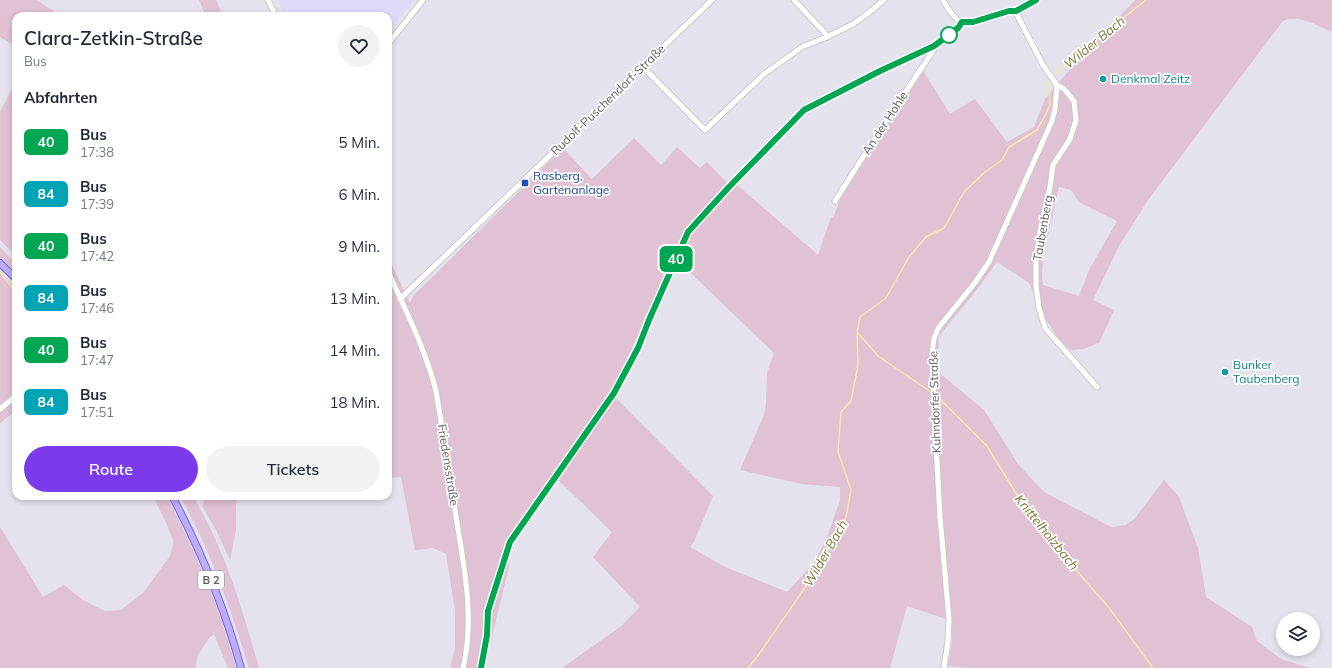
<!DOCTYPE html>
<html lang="de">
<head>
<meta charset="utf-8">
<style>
	:root { --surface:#fff; --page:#f2f2f3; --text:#1f2937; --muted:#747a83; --accent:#7c3aed }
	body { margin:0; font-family:Mulish,sans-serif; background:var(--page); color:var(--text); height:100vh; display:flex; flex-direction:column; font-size:15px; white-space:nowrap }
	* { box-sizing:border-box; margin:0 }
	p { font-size:13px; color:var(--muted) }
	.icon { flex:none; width:22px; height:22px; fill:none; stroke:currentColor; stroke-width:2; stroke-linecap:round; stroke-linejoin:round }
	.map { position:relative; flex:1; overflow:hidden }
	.sheet { position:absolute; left:12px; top:12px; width:380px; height:488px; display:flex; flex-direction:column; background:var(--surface); border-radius:12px; box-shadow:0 2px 6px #0003 }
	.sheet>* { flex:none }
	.badge { padding:0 8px; border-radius:6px; font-size:14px; line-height:26px }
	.tools { position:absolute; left:1276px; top:612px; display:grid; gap:8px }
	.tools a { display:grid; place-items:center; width:44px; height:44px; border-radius:50%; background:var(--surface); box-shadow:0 2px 6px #0003; font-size:20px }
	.map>.badge { position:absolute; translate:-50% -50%; box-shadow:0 0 0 2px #fff }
	h2 { padding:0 12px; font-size:15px; line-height:36px }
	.round { display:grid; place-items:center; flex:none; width:42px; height:42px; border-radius:21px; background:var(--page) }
	.headline { display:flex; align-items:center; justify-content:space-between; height:68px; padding:0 12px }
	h1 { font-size:19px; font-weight:600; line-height:30px }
	.cta { display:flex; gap:8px; margin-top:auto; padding:8px 12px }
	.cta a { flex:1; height:46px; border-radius:24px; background:var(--accent); color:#fff; font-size:16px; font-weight:600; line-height:46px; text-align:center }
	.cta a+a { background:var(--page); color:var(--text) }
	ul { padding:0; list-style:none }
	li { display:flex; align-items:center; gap:12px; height:52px; padding:0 12px }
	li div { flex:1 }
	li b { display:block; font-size:15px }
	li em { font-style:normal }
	li .badge { min-width:44px; font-weight:700; text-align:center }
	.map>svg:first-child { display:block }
	.commercial { fill:#dfd9fa }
	.green { fill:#e1c1d4; fill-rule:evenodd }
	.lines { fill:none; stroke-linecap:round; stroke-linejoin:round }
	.stream { stroke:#f6e9a8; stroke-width:1.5 }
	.minor-casing { stroke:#c9c9c4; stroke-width:7 }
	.major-casing { stroke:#7364e3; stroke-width:8 }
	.minor { stroke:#fff; stroke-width:5 }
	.major { stroke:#beacf7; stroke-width:6 }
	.line-casing { stroke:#fff; stroke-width:9 }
	.line { stroke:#00a651; stroke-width:6 }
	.stop-dot { fill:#fff; stroke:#00a651; stroke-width:2 }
	.culture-dot { fill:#0f9aa8; stroke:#fff; stroke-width:1.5 }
	.transit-dot { fill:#1a4fb4; stroke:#fff; stroke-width:1.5 }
	.labels { text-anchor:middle; stroke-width:3.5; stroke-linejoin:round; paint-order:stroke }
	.shield { fill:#fff; stroke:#90908c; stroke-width:1 }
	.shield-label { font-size:11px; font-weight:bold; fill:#61615b }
	.culture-label { font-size:12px; fill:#0d838f; stroke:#fff; text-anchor:start }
	.street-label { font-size:12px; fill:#61615b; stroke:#fff }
	.transit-label { font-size:12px; fill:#164399; stroke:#fff; text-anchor:start }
	.water-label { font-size:13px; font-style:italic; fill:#7d7638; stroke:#fff }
</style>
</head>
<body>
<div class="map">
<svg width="1332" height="668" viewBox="0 0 1332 668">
	<rect width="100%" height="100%" fill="#e4e2ec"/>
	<path class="commercial" d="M278 0H414L388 32V16H285Z"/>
	<path class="green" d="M0 0H36L62 16H16V47L0 37Z
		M199 0H216L223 16H206Z
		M1135 0H1332V32C1318 26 1298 14 1283 21L1148 200 1119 246 1093 300 1114 310 1099 343 1083 349 1071 350 1060 341 1045 318 1029 283 997 262 972 296 939 336 937 371 984 410 1018 464 1044 492 1111 527 1126 525 1135 518 1164 480 1179 497 1198 548 1206 597 1252 627 1257 641 1281 659 1310 668H969L948 666 952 642V621L907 606 890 668H562L620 627 640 607 593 557 612 532 553 475 504 546 509 566 487 657 482 668H450L455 648V610L446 554 433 548 415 550 401 477 388 478V257L410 303 413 296 563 148 592 179 634 138 661 165 677 147 700 168 707 162 733 189 737 185 818 255 831 217 833 218 841 197 922 69 950 114 975 99 1007 142 1034 127 1045 99 1066 74ZM1059 187 1071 190 1079 202 1117 221 1089 270 1079 296 1043 285 1042 276 1043 257ZM673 256 774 353 767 373 766 403 764 415 740 470 802 484 840 487V500L829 532 815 562 787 592 725 567 690 547 694 542 713 496 611 393 648 314Z
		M16 80V256L0 240V112Z
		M0 247 16 264V273L0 258Z
		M0 271 16 289V390L0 405Z
		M16 400V411L0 423V413Z
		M153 496H166C195 550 220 608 236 668H228L214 634 209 638 198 655 195 668H0V527L43 597 64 585 83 600 105 611 121 610 143 593 170 556 173 545V540L167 525Z
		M180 496H193C225 550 242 608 259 668H249C231 610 210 549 180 496Z
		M206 496H238L236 504V530L230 560 216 530 202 506Z"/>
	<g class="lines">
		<path class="stream" d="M0 272 16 293
			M858 333 878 356 931 392
			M939 398 987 446 1022 503 1069 562 1110 609 1153 668
			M748 668 757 657 813 576 846 517 851 490 838 451 841 412 851 401 858 365 857 332 860 317 886 298 909 257 926 237 944 228 964 192 985 172 1002 160 1009 147 1037 130 1046 114 1050 104 1049 85 1050 81 1062 66 1146 0"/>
		<g class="minor-casing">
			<path id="minor" d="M268 0 276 16
				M794 0 825 33 827 37
				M943 0C947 7 951 15 958 20 969 28 997 15 1009 11H1015L1036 0
				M388 44 423 0
				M642 66 705 130 764 74 802 47 827 37 853 24 867 14 884 0
				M1057 85 1064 89 1074 101 1076 120 1070 139 1053 165 1050 187 1040 231 1036 259V286L1039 308 1045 328 1097 387
				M835 201 880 130 933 51 934 46
				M388 271C405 310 426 350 436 391 443 433 450 475 456 517 464 565 475 620 463 668
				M400 299 712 0
				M0 409 16 396
				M481 668 487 635 488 611 493 593 510 542 614 393 638 348 649 320 688 232 728 187 804 110 880 71 934 46 958 28 963 22
				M944 668 948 642 949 619 940 517 935 425 932 354 934 338 939 327 974 284 989 262 1052 121 1055 109 1057 85 1043 65 1015 11"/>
		</g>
		<g class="major-casing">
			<path id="major" d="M0 263 16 279
				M172 496C201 551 225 609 241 668"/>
		</g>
		<use href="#minor" class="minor"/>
		<use href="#major" class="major"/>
	</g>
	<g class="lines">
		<g class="line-casing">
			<path id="line" d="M481 668 487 635 488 611 510 542 614 393 638 348 649 320 688 232 728 188 804 110 880 71 934 46 958 28 962 22H973L1009 11H1016L1036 0"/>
		</g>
		<use href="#line" class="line"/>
	</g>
	<circle class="stop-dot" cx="949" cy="35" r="8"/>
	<g class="culture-dot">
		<circle cx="1103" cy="79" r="4"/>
		<circle cx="1225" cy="372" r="4"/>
	</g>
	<rect class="transit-dot" x="521" y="179" width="8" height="8" rx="2"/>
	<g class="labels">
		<rect class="shield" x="198" y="571" width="26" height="18" rx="3"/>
		<g class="shield-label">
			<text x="211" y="584">B 2</text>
		</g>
		<g class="culture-label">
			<text x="1111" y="83">Denkmal Zeitz</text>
			<text x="1233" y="369">Bunker<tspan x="1233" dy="14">Taubenberg</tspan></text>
		</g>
		<g class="street-label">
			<text transform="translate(608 100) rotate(-44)" y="4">Rudolf-Puschendorf-Straße</text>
			<text transform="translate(885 123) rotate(-57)" y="4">An der Hohle</text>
			<text transform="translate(1043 228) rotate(-80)" y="4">Taubenberg</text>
			<text transform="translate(935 402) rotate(-92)" y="4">Kuhndorfer Straße</text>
			<text transform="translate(448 465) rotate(81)" y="4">Friedensstraße</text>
		</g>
		<g class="transit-label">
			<text x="533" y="180">Rasberg,<tspan x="533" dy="14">Gartenanlage</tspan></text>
		</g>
		<g class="water-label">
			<text transform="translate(1094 42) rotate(-39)" y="5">Wilder Bach</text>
			<text transform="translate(1047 532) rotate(51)" y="5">Knittelholzbach</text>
			<text transform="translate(825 553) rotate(-60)" y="5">Wilder Bach</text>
		</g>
	</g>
</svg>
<div class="tools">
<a><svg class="icon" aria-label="layers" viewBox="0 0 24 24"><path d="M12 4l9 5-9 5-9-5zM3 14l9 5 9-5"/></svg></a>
</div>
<b class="badge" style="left:676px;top:259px;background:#00a651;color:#fff">40</b>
<section class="sheet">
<div class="headline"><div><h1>Clara-Zetkin-Straße</h1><p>Bus</p></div><a class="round"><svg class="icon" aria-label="heart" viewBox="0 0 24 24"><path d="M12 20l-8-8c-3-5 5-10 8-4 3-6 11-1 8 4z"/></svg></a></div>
<h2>Abfahrten</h2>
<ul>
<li><span class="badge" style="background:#00a651;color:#fff">40</span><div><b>Bus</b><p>17:38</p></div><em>5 Min.</em></li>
<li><span class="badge" style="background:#00a3b4;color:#fff">84</span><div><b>Bus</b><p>17:39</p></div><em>6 Min.</em></li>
<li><span class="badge" style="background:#00a651;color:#fff">40</span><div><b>Bus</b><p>17:42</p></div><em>9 Min.</em></li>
<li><span class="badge" style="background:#00a3b4;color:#fff">84</span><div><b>Bus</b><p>17:46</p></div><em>13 Min.</em></li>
<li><span class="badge" style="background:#00a651;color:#fff">40</span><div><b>Bus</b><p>17:47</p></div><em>14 Min.</em></li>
<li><span class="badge" style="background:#00a3b4;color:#fff">84</span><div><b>Bus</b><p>17:51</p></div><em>18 Min.</em></li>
</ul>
<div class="cta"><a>Route</a><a>Tickets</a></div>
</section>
</div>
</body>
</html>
